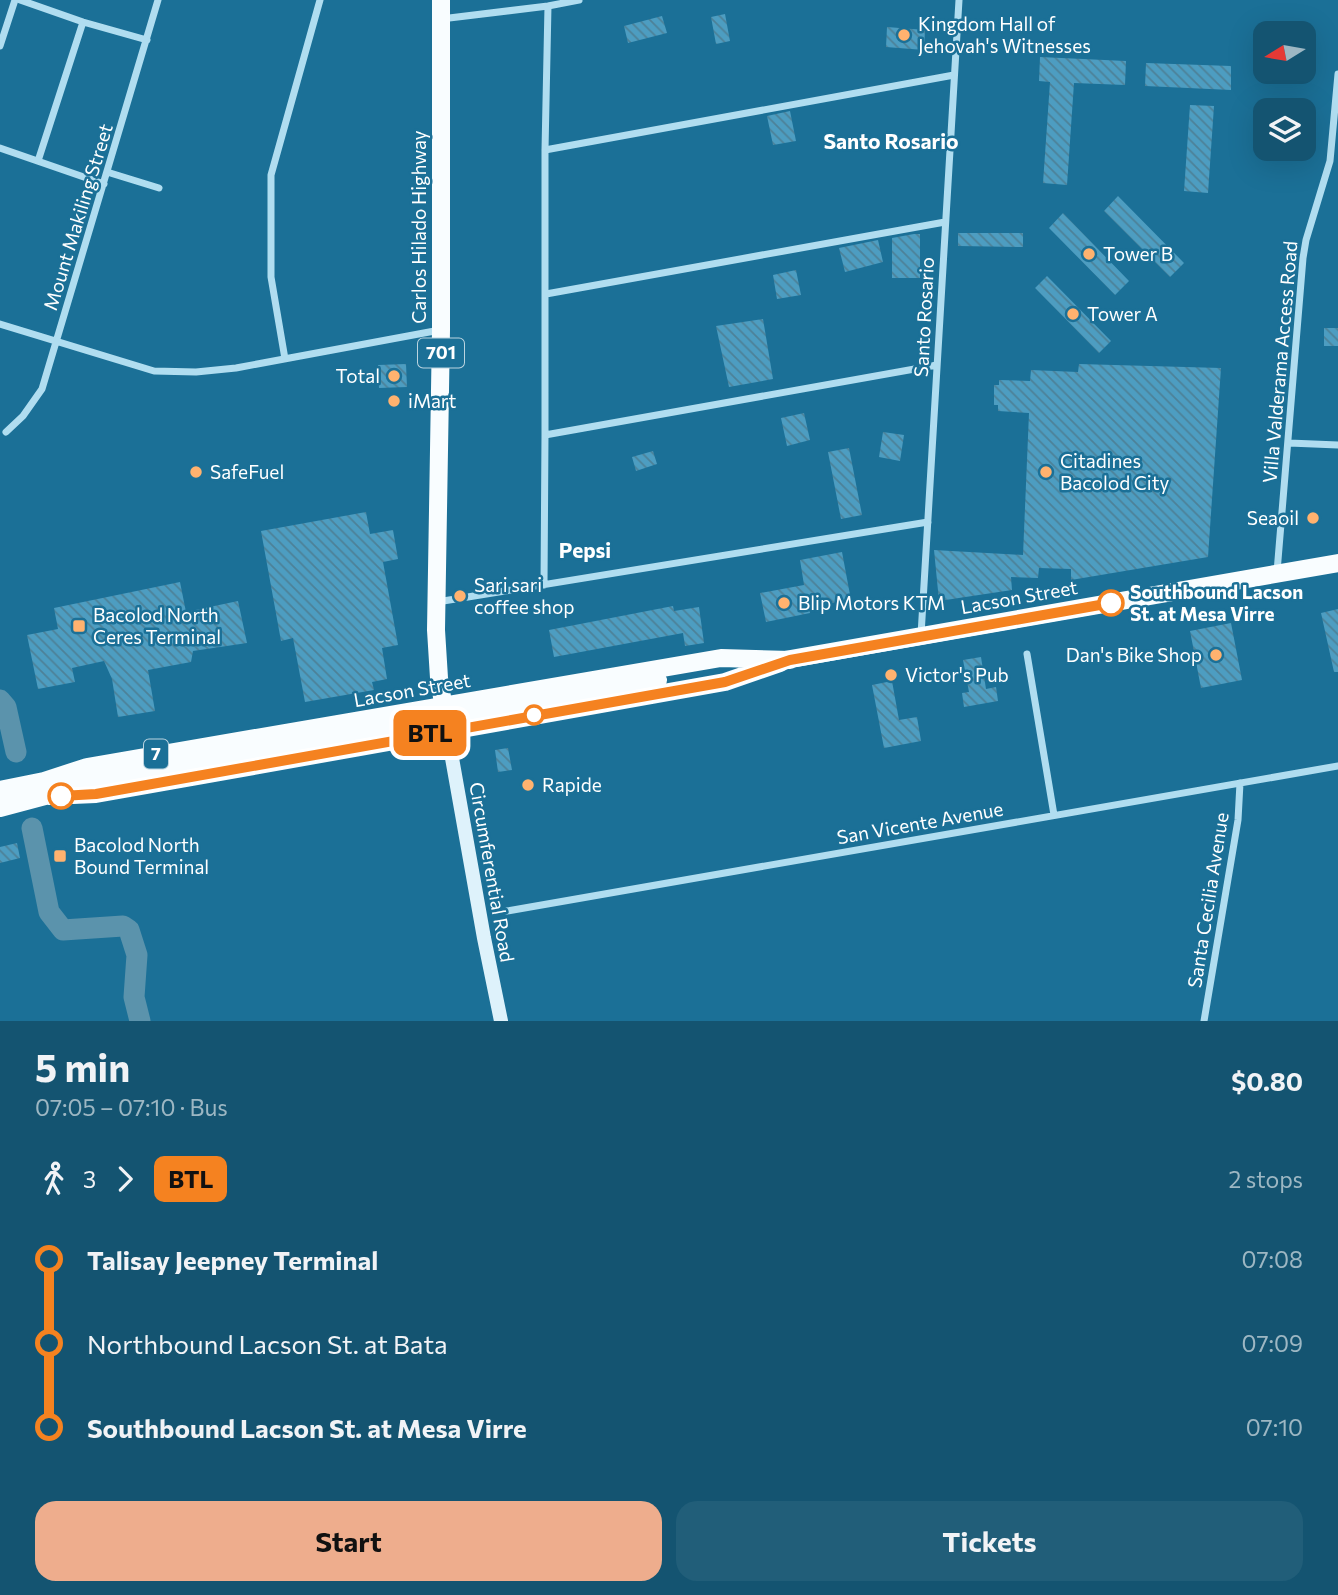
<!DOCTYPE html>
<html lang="en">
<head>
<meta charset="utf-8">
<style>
	:root { --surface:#145471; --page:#215e79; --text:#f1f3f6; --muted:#9db7c3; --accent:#eead8d }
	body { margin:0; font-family:Commissioner,sans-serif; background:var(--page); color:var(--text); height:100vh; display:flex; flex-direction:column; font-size:26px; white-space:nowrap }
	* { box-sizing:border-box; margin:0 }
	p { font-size:23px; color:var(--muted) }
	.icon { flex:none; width:38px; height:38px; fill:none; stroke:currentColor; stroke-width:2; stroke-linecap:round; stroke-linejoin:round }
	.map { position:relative; height:1021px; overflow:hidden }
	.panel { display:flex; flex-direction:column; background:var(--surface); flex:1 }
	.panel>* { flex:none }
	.badge { padding:0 14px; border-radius:10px; font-size:24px; line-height:46px }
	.needle { width:46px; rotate:259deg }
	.tools { position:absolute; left:1253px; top:21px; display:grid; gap:14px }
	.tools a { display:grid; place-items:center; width:63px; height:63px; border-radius:14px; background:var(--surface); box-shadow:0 7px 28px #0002; font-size:35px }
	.map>.badge { position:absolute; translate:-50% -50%; box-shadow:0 0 0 4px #fff }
	.legs { display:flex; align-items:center; gap:10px; height:77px; padding:0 35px; font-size:23px }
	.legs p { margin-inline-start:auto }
	.summary { display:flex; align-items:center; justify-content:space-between; height:119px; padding:0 35px }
	h1 { font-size:38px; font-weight:700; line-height:52px }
	.primary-button { display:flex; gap:14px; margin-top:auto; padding:14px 35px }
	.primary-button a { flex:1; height:80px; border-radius:21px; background:var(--accent); color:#111; font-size:28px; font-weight:700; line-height:80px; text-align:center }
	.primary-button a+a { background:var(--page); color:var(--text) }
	ul { padding:0 35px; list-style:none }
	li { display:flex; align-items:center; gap:24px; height:84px; font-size:26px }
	li i { display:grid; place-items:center; width:10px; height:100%; margin:0 9px; background:currentColor }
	li i::after { content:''; width:18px; height:18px; margin:-9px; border:5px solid; border-radius:50%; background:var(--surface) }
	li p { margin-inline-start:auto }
	li:first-child i { background:linear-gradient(#0000 50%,currentColor 0) }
	li:last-child i { background:linear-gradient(currentColor 50%,#0000 0) }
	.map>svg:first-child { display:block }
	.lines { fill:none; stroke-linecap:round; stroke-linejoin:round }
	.river { stroke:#5b93ac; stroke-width:21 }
	.building { fill:url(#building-back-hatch) }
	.minor { stroke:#b0ddf0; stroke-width:7 }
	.secondary { stroke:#def2fb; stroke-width:14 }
	.primary { stroke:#f9fdff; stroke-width:18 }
	.primary-bridge { stroke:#f9fdff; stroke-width:18 }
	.line-1-casing { stroke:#fff; stroke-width:16 }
	.line-1 { stroke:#f58220; stroke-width:10 }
	.poi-dot { fill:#ffb26f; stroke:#1b7097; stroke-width:2.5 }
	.stop-1-dot { fill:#fff; stroke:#f58220; stroke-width:3.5 }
	.labels { text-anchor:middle; stroke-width:5; stroke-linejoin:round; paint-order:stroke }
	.shield { fill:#1b7097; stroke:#bbd4e0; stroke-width:2 }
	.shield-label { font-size:18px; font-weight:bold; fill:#fff }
	.poi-label { font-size:19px; fill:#fff; stroke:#1b7097; text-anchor:start }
	.street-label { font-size:19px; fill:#fff; stroke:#1b7097 }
	.stop-label { font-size:19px; font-weight:bold; fill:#fff; stroke:#1b7097; text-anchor:start }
	.neighbourhood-label { font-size:21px; font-weight:bold; fill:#fff; stroke:#1b7097 }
</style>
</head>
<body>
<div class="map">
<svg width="1338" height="1021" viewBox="0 0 1338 1021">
	<defs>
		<pattern id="building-back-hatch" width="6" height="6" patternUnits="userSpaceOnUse" patternTransform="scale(1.75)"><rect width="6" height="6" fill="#4d9dc1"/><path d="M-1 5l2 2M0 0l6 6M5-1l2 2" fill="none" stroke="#4d8198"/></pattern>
	</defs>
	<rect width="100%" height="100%" fill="#1b7097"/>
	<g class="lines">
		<path class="river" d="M0 700 6 707 16 752
			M32 828 49 912 63 930 123 926 129 930 137 955 134 997 140 1021"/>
	</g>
	<path class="building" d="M725 14 730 41 716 44 711 17Z
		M662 16 667 33 628 43 624 26Z
		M887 27 925 30 924 50 886 47Z
		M1040 57 1126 61 1125 85 1074 83 1067 185 1043 183 1050 82 1039 81Z
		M1146 63 1231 66V90L1145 86Z
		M1190 105 1214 106 1208 193 1184 191Z
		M790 111 796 141 773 145 767 116Z
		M1118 196 1184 263 1170 277 1104 211Z
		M1063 213 1129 281 1115 295 1049 228Z
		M958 233H1023V247L958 246Z
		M914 234H920V278H892V238Z
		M878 240 883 262 845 272 839 248Z
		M796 270 801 295 777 299 773 275Z
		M1047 276 1111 341 1099 353 1035 288Z
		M763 319 773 379 729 387 716 326Z
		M1324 328H1338V346H1324Z
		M406 364 407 387 379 388 378 365Z
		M1079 364 1221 368 1208 557 1071 580V569L1039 568 1038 578 1011 577 1012 590 939 601 934 550 1023 555 1029 413 998 411V405H994V385H999V380L1030 381 1031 370 1078 372Z
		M804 413 810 440 787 446 781 418Z
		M883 432 904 435 900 461 879 457Z
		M849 448 862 515 841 519 828 452Z
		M653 451 657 464 636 471 632 457Z
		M366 512 370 534 393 530 398 559 383 562 398 645 382 648 387 679 372 682 374 690 305 702 293 638 281 641 261 531Z
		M842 552 851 600 809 607 810 613 766 622 760 593 804 585 800 560Z
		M180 582 186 612 238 601 247 643 193 651 191 662 148 670 155 711 118 717 112 679 104 661 72 668 75 682 38 689 27 635 58 629 54 608Z
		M673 606 674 611 699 607 704 643 685 646 683 633 554 657 549 630Z
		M1338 609V672H1334L1321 613Z
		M1231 623 1242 680 1201 688 1190 631Z
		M981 657 986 689 996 687 998 701 964 707 962 693 969 692 963 660Z
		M892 681 899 720 917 717 921 741 884 748 872 685Z
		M508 748 512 770 498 772 495 750Z
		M17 843 20 858 0 863V847Z"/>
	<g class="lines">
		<path class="minor" d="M20 0 83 22 147 40
			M548 6 545 150V435L937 365
			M441 19 548 6 579 0
			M0 46 15 0
			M0 148 104 184
			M545 150 954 75
			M38 161 83 22
			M107 172 159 188
			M546 294 945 222
			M0 324 154 371 196 372 236 368 440 330
			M285 359 271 277V175L320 0
			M6 432 23 416 42 389 158 0
			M1289 443 1338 445
			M1277 572 1303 258 1306 240 1330 161 1338 74
			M544 585 545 435
			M437 602 928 522
			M921 635 959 0
			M1027 654 1054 815
			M507 911 1338 766
			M1204 1021 1238 820 1240 783"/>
		<path class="secondary" d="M447 730 484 938 501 1021"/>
		<path class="primary" d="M441 0V330L436 630 439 678 445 716
			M779 661 1338 563
			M44 781 87 767 721 658 790 660
			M0 790 44 781 99 778 195 761
			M49 796 96 794 725 682 780 663
			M0 808 60 792"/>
		<path class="primary-bridge" d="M195 761 658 680"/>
	</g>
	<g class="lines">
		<g class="line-1-casing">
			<path id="line-1" d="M61 796 96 794 725 682 790 660 1111 603"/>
		</g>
		<use href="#line-1" class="line-1"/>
	</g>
	<g class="poi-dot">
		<circle cx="904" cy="35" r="7"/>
		<circle cx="1089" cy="254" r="7"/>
		<circle cx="1073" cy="314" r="7"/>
		<circle cx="394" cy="376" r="7"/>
		<circle cx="394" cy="401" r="7"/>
		<circle cx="196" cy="472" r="7"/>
		<circle cx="1046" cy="472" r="7"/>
		<circle cx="1313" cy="518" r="7"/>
		<circle cx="460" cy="596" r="7"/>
		<circle cx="784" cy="603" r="7"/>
		<rect x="72" y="619" width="14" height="14" rx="3.5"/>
		<circle cx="1216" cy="655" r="7"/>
		<circle cx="891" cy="675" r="7"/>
		<circle cx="528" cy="785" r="7"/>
		<rect x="53" y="849" width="14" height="14" rx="3.5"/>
	</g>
	<g class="stop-1-dot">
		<circle cx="1111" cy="603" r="12"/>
		<circle cx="534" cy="715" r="9"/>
		<circle cx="61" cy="796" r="12"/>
	</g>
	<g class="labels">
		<g class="shield">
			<rect x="418" y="338.5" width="46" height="29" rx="5"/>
			<rect x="144" y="739.5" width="24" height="29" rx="5"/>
		</g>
		<g class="shield-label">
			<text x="441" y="359">701</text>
			<text x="156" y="760">7</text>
		</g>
		<g class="poi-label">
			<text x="918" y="31">Kingdom Hall of<tspan x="918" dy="22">Jehovah's Witnesses</tspan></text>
			<text x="1103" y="261">Tower B</text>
			<text x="1087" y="321">Tower A</text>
			<text x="380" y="383" text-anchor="end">Total</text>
			<text x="408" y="408">iMart</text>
			<text x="1060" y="468">Citadines<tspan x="1060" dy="22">Bacolod City</tspan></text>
			<text x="210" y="479">SafeFuel</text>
			<text x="1299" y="525" text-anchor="end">Seaoil</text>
			<text x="474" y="592">Sari sari<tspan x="474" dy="22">coffee shop</tspan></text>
			<text x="798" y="610">Blip Motors KTM</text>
			<text x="93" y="622">Bacolod North<tspan x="93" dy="22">Ceres Terminal</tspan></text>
			<text x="1202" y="662" text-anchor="end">Dan's Bike Shop</text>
			<text x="905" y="682">Victor's Pub</text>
			<text x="542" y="792">Rapide</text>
			<text x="74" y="852">Bacolod North<tspan x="74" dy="22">Bound Terminal</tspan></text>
		</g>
		<g class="street-label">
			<text transform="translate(78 217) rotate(-73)" y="7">Mount Makiling Street</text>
			<text transform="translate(419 227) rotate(-90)" y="7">Carlos Hilado Highway</text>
			<text transform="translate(924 317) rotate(-87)" y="7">Santo Rosario</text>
			<text transform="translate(1280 362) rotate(-85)" y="7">Villa Valderama Access Road</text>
			<text transform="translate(1019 597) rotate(-10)" y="7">Lacson Street</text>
			<text transform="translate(412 690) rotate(-10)" y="7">Lacson Street</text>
			<text transform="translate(920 823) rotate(-10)" y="7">San Vicente Avenue</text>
			<text transform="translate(492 872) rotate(80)" y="7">Circumferential Road</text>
			<text transform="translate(1208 900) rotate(-81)" y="7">Santa Cecilia Avenue</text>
		</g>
		<g class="stop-label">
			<text x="1130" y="599">Southbound Lacson<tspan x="1130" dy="22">St. at Mesa Virre</tspan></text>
		</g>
		<g class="neighbourhood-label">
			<text x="891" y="149">Santo Rosario</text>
			<text x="585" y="558">Pepsi</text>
		</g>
	</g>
</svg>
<div class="tools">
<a><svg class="needle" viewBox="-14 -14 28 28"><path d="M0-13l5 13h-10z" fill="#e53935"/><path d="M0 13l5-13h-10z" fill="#9db7c3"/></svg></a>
<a><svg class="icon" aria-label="layers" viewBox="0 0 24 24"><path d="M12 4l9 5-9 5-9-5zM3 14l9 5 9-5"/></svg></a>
</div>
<b class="badge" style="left:430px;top:733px;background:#f58220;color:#111">BTL</b>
</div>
<section class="panel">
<div class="summary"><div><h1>5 min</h1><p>07:05 – 07:10 · Bus</p></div><b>$0.80</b></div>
<div class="legs"><svg class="icon" aria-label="walk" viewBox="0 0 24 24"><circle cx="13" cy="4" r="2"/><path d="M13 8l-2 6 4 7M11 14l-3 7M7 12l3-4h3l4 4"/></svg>3<svg class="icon" aria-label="forward" viewBox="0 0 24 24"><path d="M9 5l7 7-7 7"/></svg><b class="badge" style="background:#f58220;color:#111">BTL</b><p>2 stops</p></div>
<ul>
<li><i style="color:#f58220"></i><b>Talisay Jeepney Terminal</b><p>07:08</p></li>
<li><i style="color:#f58220"></i><span>Northbound Lacson St. at Bata</span><p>07:09</p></li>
<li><i style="color:#f58220"></i><b>Southbound Lacson St. at Mesa Virre</b><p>07:10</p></li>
</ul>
<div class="primary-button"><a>Start</a><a>Tickets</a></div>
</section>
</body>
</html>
